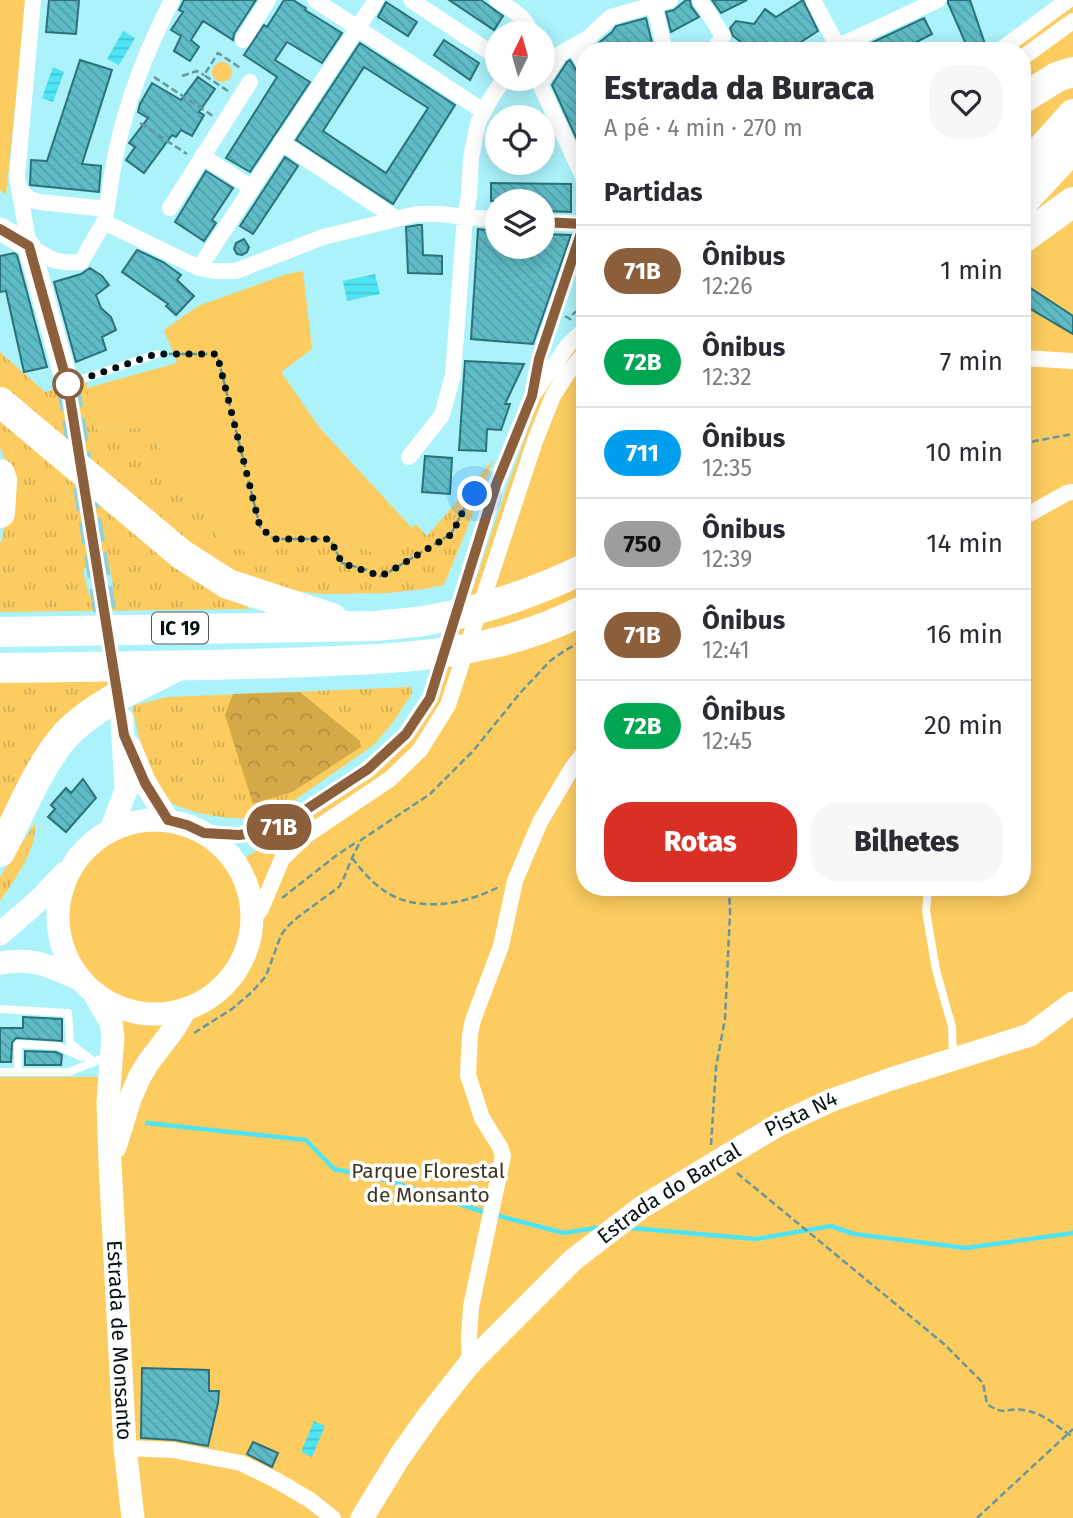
<!DOCTYPE html>
<html lang="pt">
<head>
<meta charset="utf-8">
<style>
	:root { --surface:#fff; --page:#f7f7f7; --text:#2b2b33; --muted:#7c7c81; --line:#e1e1e2; --accent:#d93025 }
	body { margin:0; font-family:"Fira Sans",sans-serif; background:var(--page); color:var(--text); height:100vh; display:flex; flex-direction:column; font-size:26px; white-space:nowrap }
	* { box-sizing:border-box; margin:0 }
	p { font-size:23px; color:var(--muted) }
	.icon { flex:none; width:38px; height:38px; fill:none; stroke:currentColor; stroke-width:2; stroke-linecap:round; stroke-linejoin:round }
	.map { position:relative; flex:1; overflow:hidden }
	.drawer { position:absolute; left:576px; top:42px; width:455px; height:854px; display:flex; flex-direction:column; background:var(--surface); border-radius:28px; box-shadow:0 4px 18px #0003 }
	.drawer>* { flex:none }
	.badge { padding:0 14px; border-radius:23px; font-size:24px; line-height:46px }
	.needle { width:46px; rotate:5deg }
	.buttons { position:absolute; left:485px; top:21px; display:grid; gap:14px }
	.buttons a { display:grid; place-items:center; width:70px; height:70px; border-radius:50%; background:var(--surface); box-shadow:0 4px 18px #0003; font-size:35px }
	.you { position:absolute; width:35px; height:35px; margin:-18px; border:5px solid #fff; border-radius:50%; background:#1a73e8; box-shadow:0 0 0 10px #1a73e833 }
	.map>.badge { position:absolute; translate:-50% -50%; box-shadow:0 0 0 4px #fff }
	h2 { padding:0 28px; font-size:26px; line-height:63px }
	.round { display:grid; place-items:center; flex:none; width:74px; height:74px; border-radius:28px; background:var(--page) }
	.summary { display:flex; align-items:center; justify-content:space-between; height:119px; padding:0 28px }
	h1 { font-size:33px; font-weight:800; line-height:52px }
	.action { display:flex; gap:14px; margin-top:auto; padding:14px 28px }
	.action a { flex:1; height:80px; border-radius:28px; background:var(--accent); color:#fff; font-size:28px; font-weight:800; line-height:80px; text-align:center }
	.action a+a { background:var(--page); color:var(--text) }
	ul { padding:0; list-style:none }
	li { display:flex; align-items:center; gap:21px; height:91px; padding:0 28px; border-top:2px solid var(--line) }
	li div { flex:1 }
	li b { display:block; font-size:26px }
	li em { font-style:normal }
	li .badge { min-width:77px; font-weight:700; text-align:center }
	.map>svg:first-child { display:block }
	.grass { fill:url(#grass-tufts); fill-rule:evenodd }
	.forest { fill:url(#forest-crowns) }
	.green { fill:#fccc60 }
	.water { fill:url(#water-rules) }
	.lines { fill:none; stroke-linecap:round; stroke-linejoin:round }
	.stream { stroke:#4fe4f4; stroke-width:4.5 }
	.building { fill:url(#building-back-hatch); stroke:#2a7179; stroke-width:2; fill-rule:evenodd }
	.secondary-tunnel { stroke:#92d0d7; stroke-width:23; stroke-dasharray:23 11; stroke-linecap:butt }
	.path { stroke:#66979c; stroke-width:2.5; stroke-dasharray:7 3.5; stroke-linecap:butt }
	.lane { stroke:#fff; stroke-width:8 }
	.street { stroke:#fff; stroke-width:16 }
	.secondary { stroke:#fff; stroke-width:23 }
	.highway { stroke:#fff; stroke-width:30 }
	.line-casing { stroke:#fff; stroke-width:16 }
	.line { stroke:#8b5e3c; stroke-width:10 }
	.walk { stroke:#011113; stroke-width:7; stroke-dasharray:0 12.6 }
	.stop-dot { fill:#fff; stroke:#8b5e3c; stroke-width:3.5 }
	.labels { text-anchor:middle; stroke-width:7; stroke-linejoin:round; paint-order:stroke }
	.shield { fill:#fff; stroke:#4d585a; stroke-width:2 }
	.shield-label { font-size:19px; font-weight:bold; fill:#011113 }
	.street-label { font-size:21px; fill:#011113; stroke:#fff }
	.park-label { font-size:21px; fill:#403620; stroke:#fff }
</style>
</head>
<body>
<div class="map">
<svg width="1073" height="1518" viewBox="0 0 1073 1518">
	<defs>
		<pattern id="grass-tufts" width="24" height="20" patternUnits="userSpaceOnUse" patternTransform="scale(1.75)"><rect width="24" height="20" fill="#fccc60"/><path d="M3 7l-1-3M5 7V3M7 7l1-3M15 17l-1-3M17 17v-4M19 17l1-3" fill="none" stroke="#d6ae52"/></pattern>
		<pattern id="forest-crowns" width="20" height="18" patternUnits="userSpaceOnUse" patternTransform="scale(1.75)"><rect width="20" height="18" fill="#d4a947"/><path d="M2 6a3 3 0 1 1 6 0M12 15a3 3 0 1 1 6 0" fill="none" stroke="#b4903d"/></pattern>
		<pattern id="water-rules" width="6" height="5" patternUnits="userSpaceOnUse" patternTransform="scale(1.75)"><rect width="6" height="5" fill="#4fe4f4"/><path d="M0 2.5h6" fill="none" stroke="#43c3d0"/></pattern>
		<pattern id="building-back-hatch" width="6" height="6" patternUnits="userSpaceOnUse" patternTransform="scale(1.75)"><rect width="6" height="6" fill="#5fbbc5"/><path d="M-1 5l2 2M0 0l6 6M5-1l2 2" fill="none" stroke="#51a0a8"/></pattern>
	</defs>
	<rect width="100%" height="100%" fill="#abf2fa"/>
	<path class="grass" d="M0 352 45 392 86 381 95 429 145 428 206 513 217 537 257 557 265 541 356 545 376 553 411 527 417 525 427 536 493 460 482 492 444 585 424 589 388 593 323 594 285 590 255 581 194 551 0 391Z
		M0 417 243 600 249 609 0 612V543L2 540 7 502V463L0 448ZM109 564 114 591 89 596 83 569Z
		M121 679 0 831V681Z
		M412 687V693L394 721 375 744 275 814C262 817 250 819 237 818 220 818 176 811 165 797 145 772 139 736 132 706L168 697Z
		M35 823C37 850 15 879 0 901V877Z"/>
	<path class="forest" d="M300 692 360 741 361 747 294 791 253 804 225 715 233 694Z"/>
	<path class="green" d="M0 0H26L6 195 0 190Z
		M1073 6V1518H0V1077H101L113 1018 59 952 54 939 51 921 54 901 62 885 92 846 123 827 141 822H158L197 832 215 841 238 862 311 817 372 776 442 681 506 490 538 402 550 380 574 349 584 341V887H1022V51H1012Z
		M212 72a10 10 0 1 1 20 0a10 10 0 1 1-20 0Z
		M303 271 312 349 281 372 319 427 411 527 376 554 356 545 266 541 257 558 217 537 206 513 145 428 94 429 87 388 177 363 164 330 198 306 287 274Z"/>
	<path class="water" d="M123 31 135 38 119 65 107 59Z
		M53 67 64 72 53 102 42 98Z
		M375 274 380 294 347 301 343 281Z
		M314 1421 325 1426 312 1457 301 1452Z"/>
	<g class="lines">
		<path class="stream" d="M147 1123 306 1140 334 1169 386 1180 484 1212
			M495 1215 564 1233 602 1227
			M631 1228 756 1239 831 1226 854 1234 966 1248 1073 1233"/>
	</g>
	<path class="building" d="M49 0H79L76 34 46 32Z
		M184 0H256L234 34 233 40 203 21 191 40 199 47 190 61 174 51 181 36 171 30 183 12 179 10Z
		M284 0H293L306 8 305 10 342 33 322 63 287 42 275 60 310 82 250 172 226 158 277 77 244 55 264 25 267 27Z
		M449 0H481L503 16 494 30Z
		M686 0H690L691 6 699 17 671 32 666 12 674 10Z
		M712 0H747L721 13Z
		M803 0 818 31 787 51H743L746 46 733 36 730 28 736 21 754 24 765 9 776 17Z
		M948 0H970L985 44 974 51H969L948 3Z
		M386 2 417 22 408 36 378 17Z
		M646 18 653 47 648 51H630L627 45 611 51H589L612 32 616 26Z
		M924 18 932 34 899 51H854Z
		M444 40 479 63 470 80 434 55Z
		M360 43 455 105 393 204 296 140ZM364 67 428 108 386 173 323 131Z
		M80 60 112 70 82 164 101 166 99 192 30 185 31 160 47 161Z
		M570 60 578 73 584 75V155L552 85 567 62Z
		M198 77 215 89 199 112 204 115 192 136 181 130 176 137 172 135 144 173 126 160 135 147 129 143 148 118 138 112 140 104 152 83 181 100Z
		M285 157 298 166 253 234 240 226Z
		M206 171 233 188 212 220 216 223 204 241 175 222Z
		M491 183 571 184V212L542 211V201H491Z
		M418 225H422L423 255 442 256V274L408 273 406 227Z
		M478 229 497 231V247H542V234L571 235 533 344 471 339Z
		M244 239 249 247 247 252 242 255 237 254 234 249 236 243Z
		M137 250 163 262 181 275 177 280 194 296 176 315 166 306 168 304 122 272Z
		M14 253 17 255 47 367 24 372 6 291 0 292V256Z
		M90 268 102 276 109 285 96 295 101 308 111 317 116 330 102 337 106 350 76 362 54 282 81 274Z
		M1029 287 1073 316V334L1022 304V296Z
		M465 361 524 364 505 404H510L501 430 487 429 486 451 459 450Z
		M425 456 452 458 450 494 422 492Z
		M83 779 96 798 66 832 48 817 55 809 51 805 66 788 71 793Z
		M23 1017 62 1019V1041L16 1038 12 1043 11 1062H0V1028H23Z
		M25 1051 56 1052 62 1055 61 1065H25Z
		M142 1368 209 1370V1391H219L218 1403 208 1446 175 1440 141 1438Z
		M253 1442 278 1453 272 1467 247 1454Z"/>
	<g class="lines">
		<path class="secondary-tunnel" d="M68 386 116 680"/>
		<path class="path" d="M734 44 742 51
			M182 76 197 71 204 75
			M154 77 213 116
			M228 91 204 75 218 53 242 69
			M140 123 187 154
			M565 316 570 319 574 313 584 307
			M169 354H217L260 527 274 539H330L342 563 367 570 380 576 389 572 451 534 465 507 477 492
			M1022 445 1035 441 1073 434
			M352 858C360 868 368 878 378 886 412 915 463 905 499 887
			M282 898 337 855 358 841
			M194 1033 232 1009 252 992 266 976 281 935 287 927 298 917 339 887 343 880 352 858 361 840 430 794 473 751 521 692 550 661 564 651 584 640
			M711 1145 716 1067 725 1019 730 913 729 887
			M737 1173 944 1344 983 1383 987 1404C1006 1417 1005 1407 1024 1410 1044 1413 1057 1427 1073 1437
			M977 1518 1073 1429"/>
		<path class="lane" d="M70 383 157 354
			M534 385 539 359 584 224
			M928 887 926 911 936 970 952 1027 953 1056
			M0 1009 68 1013 70 1043 94 1062 107 1056
			M0 1072H69L94 1062
			M18 1072V1044L58 1046 81 1057"/>
		<path class="street" d="M33 0 17 177 29 246C50 259 55 264 81 262L104 222 199 268 215 271H236L323 237 417 214H441L465 217 497 219
			M315 0 483 111
			M411 0 497 57
			M497 0C510 9 527 17 531 33
			M700 0 723 36 713 51
			M813 0 840 51
			M654 5 665 51
			M243 40 268 0
			M575 46 584 65
			M828 51 938 0
			M999 51 1068 0
			M1022 58 1073 21
			M281 142 397 219
			M202 156 252 188
			M584 179 540 84 560 54 588 38 611 17 670 0
			M20 190 28 198 39 202 107 209
			M170 208 250 82
			M104 222C109 199 111 176 116 153 127 100 148 47 172 0
			M542 222 584 224
			M199 268 376 0
			M1022 358 1073 361
			M409 457 442 415 453 375 465 217 469 196 471 158 478 123 491 98 504 79
			M1022 518 1067 493 1073 492
			M204 833 239 835 275 830 368 770 406 734 430 698 496 485 532 396 569 344 584 330
			M253 919 261 909 282 859 305 836 390 779 420 750 448 705 535 441 553 396 567 374 584 354
			M473 1366 470 1363 469 1337 471 1307 503 1156 500 1147 482 1118 468 1075 470 1035 473 1020 501 946 515 881 540 822 572 768 584 753
			M125 1448 173 1450 241 1463 276 1480 310 1500 333 1518"/>
		<g class="secondary">
			<path d="M0 229 29 246 68 386"/>
			<path d="M130 747 145 783 168 820"/>
			<circle cx="155" cy="917" r="97"/>
			<path d="M111 830 126 790 122 719"/>
			<path d="M0 934 39 900 65 873"/>
			<path d="M0 963C34 957 50 966 81 980"/>
			<path id="s1" d="M95 995 111 1023 113 1037 108 1102 110 1163 125 1448 133 1518"/>
			<path d="M115 1147 130 1099 139 1078 148 1063 173 1030 185 1010"/>
			<path id="s2" d="M362 1518 400 1456 429 1415 470 1363 573 1260 642 1207 778 1125 832 1100 891 1079 1030 1035 1073 1003"/>
		</g>
		<path class="highway" d="M1022 99 1057 77 1073 72
			M1022 171 1073 114
			M1022 203 1073 148
			M1022 239 1073 202
			M0 402 181 554 228 584 332 618
			M0 474 2 480 0 513
			M0 632 375 626C393 624 412 623 429 620 483 611 535 592 584 569
			M0 668C94 667 188 666 282 663 352 660 421 660 489 644 522 637 554 625 584 610
			M0 852C20 815 43 753 75 726 103 701 140 686 173 668"/>
	</g>
	<g class="lines">
		<g class="line-casing">
			<path id="line" d="M0 229 29 246 68 386 124 735 145 783 168 820 187 825 204 833 239 835 275 830 368 769 406 734 430 698 496 485 532 396 539 359 584 224 542 222"/>
		</g>
		<use href="#line" class="line"/>
		<path class="walk" d="M68 384 156 354H217L260 527 274 539H330L342 563 380 576 389 572 452 534 465 507 475 494"/>
	</g>
	<circle class="stop-dot" cx="68" cy="384" r="14"/>
	<g class="labels">
		<rect class="shield" x="152" y="612.5" width="56" height="31" rx="5"/>
		<g class="shield-label">
			<text x="180" y="635">IC 19</text>
		</g>
		<g class="street-label">
			<text transform="translate(801 1114) rotate(-26)" y="7">Pista N4</text>
			<text dy="7" stroke="none"><textPath href="#s2" startOffset="452">Estrada do Barcal</textPath></text>
			<text dy="7" stroke="none"><textPath href="#s1" startOffset="350">Estrada de Monsanto</textPath></text>
		</g>
		<g class="park-label">
			<text x="428" y="1178">Parque Florestal<tspan x="428" dy="24">de Monsanto</tspan></text>
		</g>
	</g>
</svg>
<div class="buttons">
<a><svg class="needle" viewBox="-14 -14 28 28"><path d="M0-13l5 13h-10z" fill="#e53935"/><path d="M0 13l5-13h-10z" fill="#7c7c81"/></svg></a>
<a><svg class="icon" aria-label="locate" viewBox="0 0 24 24"><circle cx="12" cy="12" r="6"/><path d="M12 2v4M12 18v4M2 12h4M18 12h4"/></svg></a>
<a><svg class="icon" aria-label="layers" viewBox="0 0 24 24"><path d="M12 4l9 5-9 5-9-5zM3 14l9 5 9-5"/></svg></a>
</div>
<div class="you" style="left:475px;top:494px"></div>
<b class="badge" style="left:279px;top:827px;background:#8b5e3c;color:#fff">71B</b>
<section class="drawer">
<div class="summary"><div><h1>Estrada da Buraca</h1><p>A pé · 4 min · 270 m</p></div><a class="round"><svg class="icon" aria-label="heart" viewBox="0 0 24 24"><path d="M12 20l-8-8c-3-5 5-10 8-4 3-6 11-1 8 4z"/></svg></a></div>
<h2>Partidas</h2>
<ul>
<li><span class="badge" style="background:#8b5e3c;color:#fff">71B</span><div><b>Ônibus</b><p>12:26</p></div><em>1 min</em></li>
<li><span class="badge" style="background:#00a651;color:#fff">72B</span><div><b>Ônibus</b><p>12:32</p></div><em>7 min</em></li>
<li><span class="badge" style="background:#009fee;color:#fff">711</span><div><b>Ônibus</b><p>12:35</p></div><em>10 min</em></li>
<li><span class="badge" style="background:#9d9d9c;color:#111">750</span><div><b>Ônibus</b><p>12:39</p></div><em>14 min</em></li>
<li><span class="badge" style="background:#8b5e3c;color:#fff">71B</span><div><b>Ônibus</b><p>12:41</p></div><em>16 min</em></li>
<li><span class="badge" style="background:#00a651;color:#fff">72B</span><div><b>Ônibus</b><p>12:45</p></div><em>20 min</em></li>
</ul>
<div class="action"><a>Rotas</a><a>Bilhetes</a></div>
</section>
</div>
</body>
</html>
